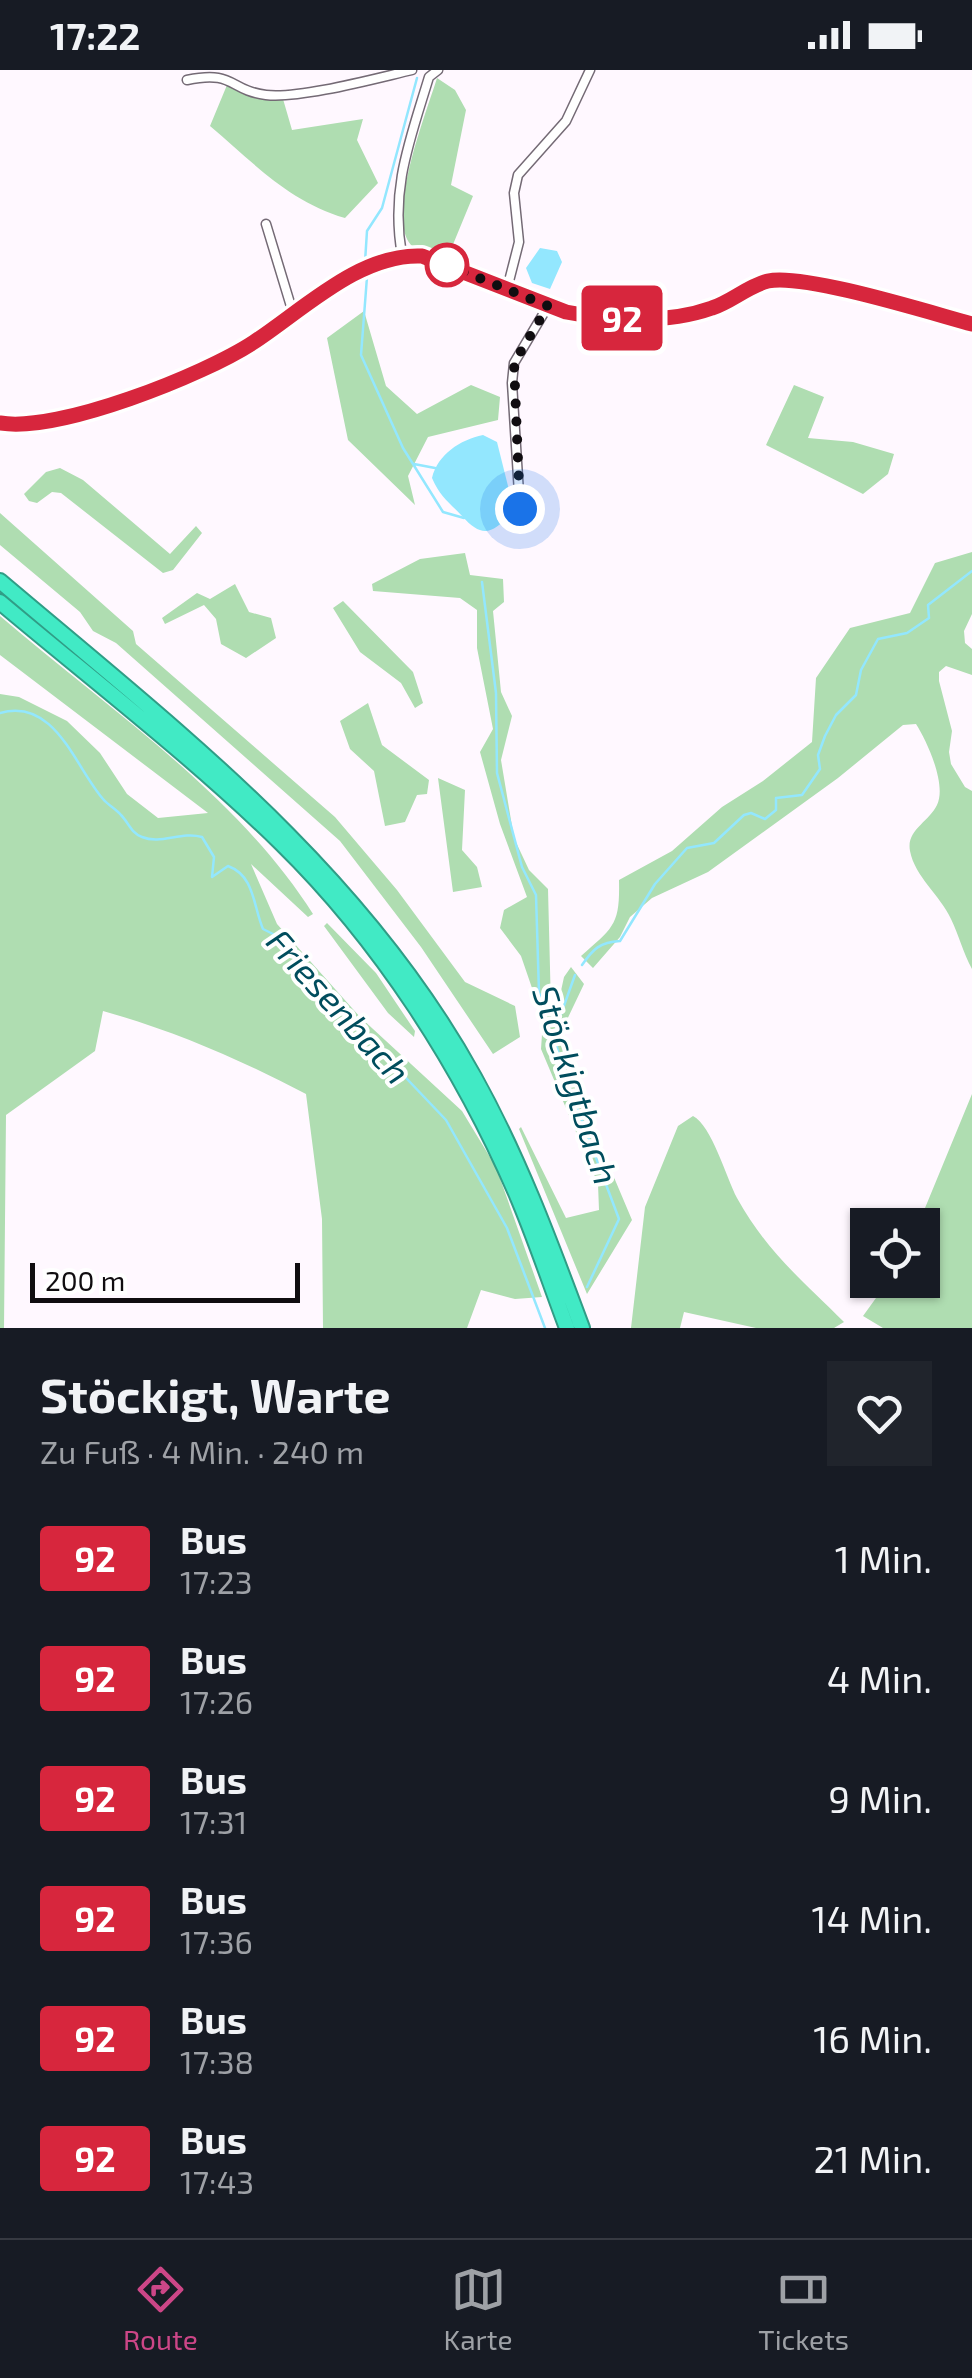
<!DOCTYPE html>
<html lang="de">
<head>
<meta charset="utf-8">
<style>
	:root { --surface:#171b24; --page:#20242c; --text:#f1f3f6; --muted:#9ea1a6; --line:#363941; --accent:#cc4687 }
	body { margin:0; font-family:"Exo 2",sans-serif; background:var(--page); color:var(--text); height:100vh; display:flex; flex-direction:column; font-size:38px; white-space:nowrap }
	* { box-sizing:border-box; margin:0 }
	p { font-size:32px; color:var(--muted) }
	.icon { flex:none; width:55px; height:55px; fill:none; stroke:currentColor; stroke-width:2; stroke-linecap:round; stroke-linejoin:round }
	.map { position:relative; height:1258px; overflow:hidden }
	.drawer { display:flex; flex-direction:column; background:var(--surface); flex:1 }
	.drawer>* { flex:none }
	.badge { padding:0 20px; border-radius:8px; font-size:35px; line-height:65px }
	.fabs { position:absolute; left:850px; top:1138px; display:grid; gap:20px }
	.fabs a { display:grid; place-items:center; width:90px; height:90px; border-radius:0px; background:var(--surface); box-shadow:0 2px 8px #0004; font-size:50px }
	.scale { position:absolute; left:30px; bottom:25px; width:270px; box-sizing:border-box; padding-left:10px; border:5px solid #100d10; border-top:0; font-size:28px; line-height:35px; white-space:nowrap; color:#100d10; -webkit-text-stroke:8px #fff; paint-order:stroke }
	.you { position:absolute; width:50px; height:50px; margin:-25px; border:8px solid #fff; border-radius:50%; background:#1a73e8; box-shadow:0 0 0 15px #1a73e833 }
	.map>.badge { position:absolute; translate:-50% -50%; box-shadow:0 0 0 5px #fff }
	.round { display:grid; place-items:center; flex:none; width:105px; height:105px; border-radius:0px; background:var(--page) }
	.headline { display:flex; align-items:center; justify-content:space-between; height:170px; padding:0 40px }
	h1 { font-size:48px; font-weight:700; line-height:75px }
	ul { padding:0; list-style:none }
	li { display:flex; align-items:center; gap:30px; height:120px; padding:0 40px }
	li div { flex:1 }
	li b { display:block; font-size:38px }
	li em { font-style:normal }
	li .badge { min-width:110px; font-weight:700; text-align:center }
	.status { display:flex; justify-content:space-between; align-items:center; height:70px; padding:0 50px; background:var(--surface); direction:ltr }
	.status svg { height:28px; fill:currentColor }
	.tabs { display:flex; justify-content:space-around; align-items:center; height:140px; border-top:2px solid var(--line); background:var(--surface); font-size:28px; color:var(--muted) }
	.tabs a { display:grid; justify-items:center; gap:5px }
	.tabs .current { color:var(--accent) }
	.map>svg:first-child { display:block }
	.green { fill:#afddb1 }
	.water { fill:#93e7fe }
	.lines { fill:none; stroke-linecap:round; stroke-linejoin:round }
	.stream { stroke:#93e7fe; stroke-width:2.5 }
	.street-casing { stroke:#746a75; stroke-width:11 }
	.secondary-casing { stroke:#746a75; stroke-width:15 }
	.highway-casing { stroke:#309d86; stroke-width:18 }
	.street { stroke:#fff; stroke-width:8 }
	.secondary { stroke:#c6f9ee; stroke-width:11 }
	.highway { stroke:#41eac5; stroke-width:14 }
	.line-casing { stroke:#fff; stroke-width:22 }
	.line { stroke:#d7263d; stroke-width:15 }
	.walk { stroke:#100d10; stroke-width:10; stroke-dasharray:0 18 }
	.stop-dot { fill:#fff; stroke:#d7263d; stroke-width:5 }
	.labels { text-anchor:middle; stroke-width:8; stroke-linejoin:round; paint-order:stroke }
	.water-label { font-size:35px; font-style:italic; fill:#004d5d; stroke:#fff }
</style>
</head>
<body>
<div class="status"><b>17:22</b><svg viewBox="0 0 49 12"><path d="M0 12V9h3v3zM5 12V6h3v6zM10 12V3h3v9zM15 12V0h3v12zM26 1h20v11H26zM47 4h2v5h-2z"/></svg></div>
<div class="map">
<svg width="972" height="1258" viewBox="0 0 972 1258">
	<rect width="100%" height="100%" fill="#fff8ff"/>
	<path class="green" d="M437 8 455 20 466 40 451 115 473 126 447 189C435 185 419 183 411 175 385 146 427 41 437 8Z
		M227 15 261 29H283L292 60 363 49 357 70 378 113 345 148C288 131 255 94 210 56Z
		M364 241 386 316 417 344 471 315 500 327 498 350 428 367 408 406 415 435 348 370 327 268Z
		M794 315 824 327 808 368 853 372 894 384 888 404 863 424 766 375Z
		M60 398 83 410 170 484 196 456 202 463 173 500 163 503 61 423 52 422 37 433 29 431 24 424 46 402Z
		M0 443 133 561 136 574 335 747 397 820 465 912 515 936 520 967 493 984 421 877 340 771 116 573 93 561 80 542 0 475Z
		M972 482V544L964 561 965 573 972 579V605L946 596 939 602V611L952 661 949 682 951 694 965 717 972 721V899C963 882 959 866 951 849 940 825 915 807 910 781 906 760 929 752 937 735 947 715 927 671 916 654L903 655 838 708 708 802 652 828 630 847 620 867 593 898 581 886C614 857 620 855 619 810L672 781 722 737 763 711 812 672 816 608 850 558 910 543 935 493Z
		M465 483 470 505 503 509 504 532 493 541 501 622 512 646 501 690 514 768 529 800 548 819 551 938 556 944 564 907 571 897 584 914 564 956V989L632 1150 587 1224 519 1059 521 1057 566 1148 599 1140 598 1114 541 979 543 950 521 886 500 858 504 840 527 827 500 754 480 682 493 659 477 578V540L460 528 373 521 372 514 420 489Z
		M235 514 249 542 271 548 276 568 246 588 221 574 216 549 204 535 165 554 162 548 197 523 210 529Z
		M343 531 413 602 423 633 415 638 401 613 360 582 333 538Z
		M0 546C107 638 237 724 313 844L308 847 251 794 277 854 360 947 462 1041 496 1097 542 1227 515 1229 481 1220 467 1258H323L322 1149 306 1024C241 990 175 961 103 941L95 981 6 1045 4 1258H0V624L19 627 67 651 100 683 127 724 158 748 208 743 0 585Z
		M368 633 382 675 429 710 427 724 417 725 405 752 385 756 374 701 350 679 340 651Z
		M438 708 465 720 462 780 477 797 482 817 453 822Z
		M327 853 376 903 415 961 414 967 388 943 324 856Z
		M972 1024V1258H883L863 1246 889 1210H922V1155H918Z
		M693 1046C712 1056 726 1107 737 1128 767 1182 801 1209 844 1252L834 1258H756L684 1242 680 1258H631L645 1137 678 1056Z"/>
	<path class="water" d="M540 178 557 181 562 192 550 219 532 213 526 198Z
		M483 365 497 372 514 440C494 463 483 470 462 446 449 432 440 427 432 408 438 384 460 370 483 365Z"/>
	<g class="lines">
		<path class="stream" d="M365 192 367 161 382 138 417 8
			M367 207 361 285 403 378 443 442 464 448
			M414 394 435 398
			M482 512 496 623 497 703 522 797 536 825 539 923 557 955 556 974 566 1008 619 1149 587 1217
			M0 643C55 627 75 697 103 729 108 735 116 739 121 745 128 752 132 764 142 767 161 775 181 761 202 767L214 787 212 807 228 796C255 806 253 836 263 859L275 865 328 932 350 949 446 1050 507 1158 545 1258
			M582 895C593 879 600 872 620 871L655 814 687 778 714 773 744 745 751 743 765 749 776 740V728L802 725 820 699 818 685 825 666 836 645 856 625 861 600 878 569 907 563 929 548 928 535 972 501
			M557 955 575 905"/>
		<g class="street-casing">
			<path id="street" d="M187 10C235 0 228 20 266 25 300 29 377 8 412 0
				M266 154 293 243
				M402 185C390 119 410 70 429 7L438 0
				M507 219 519 172 514 123 518 105 566 51 590 0
				M520 439 512 313 514 293 548 236"/>
		</g>
		<g class="secondary-casing">
			<path id="secondary" d="M0 354C58 363 204 305 254 272 303 240 360 183 422 186L548 236 591 247 688 245 724 234 769 211 803 212 972 254"/>
		</g>
		<g class="highway-casing">
			<path id="highway" d="M0 511C177 661 360 800 474 1007 519 1088 550 1172 582 1258
				M0 532C94 611 193 687 281 773 381 871 461 996 516 1123 535 1167 550 1213 567 1258"/>
		</g>
		<use href="#street" class="street"/>
		<use href="#secondary" class="secondary"/>
		<use href="#highway" class="highway"/>
	</g>
	<g class="lines">
		<g class="line-casing">
			<path id="line" d="M0 353C58 363 204 305 254 272 303 240 360 183 422 186L566 242C612 251 667 254 712 238 731 232 748 216 768 211 804 203 931 243 972 254"/>
		</g>
		<use href="#line" class="line"/>
		<path class="walk" d="M447 195 548 236 514 293 520 439"/>
	</g>
	<circle class="stop-dot" cx="447" cy="195" r="20"/>
	<g class="labels">
		<g class="water-label">
			<text transform="translate(338 937) rotate(48)" y="12">Friesenbach</text>
			<text transform="translate(575 1015) rotate(72)" y="12">Stöckigtbach</text>
		</g>
	</g>
</svg>
<div class="fabs">
<a><svg class="icon" aria-label="locate" viewBox="0 0 24 24"><circle cx="12" cy="12" r="6"/><path d="M12 2v4M12 18v4M2 12h4M18 12h4"/></svg></a>
</div>
<div class="scale">200 m</div>
<div class="you" style="left:520px;top:439px"></div>
<b class="badge" style="left:622px;top:248px;background:#d7263d;color:#fff">92</b>
</div>
<section class="drawer">
<div class="headline"><div><h1>Stöckigt, Warte</h1><p>Zu Fuß · 4 Min. · 240 m</p></div><a class="round"><svg class="icon" aria-label="heart" viewBox="0 0 24 24"><path d="M12 20l-8-8c-3-5 5-10 8-4 3-6 11-1 8 4z"/></svg></a></div>
<ul>
<li><span class="badge" style="background:#d7263d;color:#fff">92</span><div><b>Bus</b><p>17:23</p></div><em>1 Min.</em></li>
<li><span class="badge" style="background:#d7263d;color:#fff">92</span><div><b>Bus</b><p>17:26</p></div><em>4 Min.</em></li>
<li><span class="badge" style="background:#d7263d;color:#fff">92</span><div><b>Bus</b><p>17:31</p></div><em>9 Min.</em></li>
<li><span class="badge" style="background:#d7263d;color:#fff">92</span><div><b>Bus</b><p>17:36</p></div><em>14 Min.</em></li>
<li><span class="badge" style="background:#d7263d;color:#fff">92</span><div><b>Bus</b><p>17:38</p></div><em>16 Min.</em></li>
<li><span class="badge" style="background:#d7263d;color:#fff">92</span><div><b>Bus</b><p>17:43</p></div><em>21 Min.</em></li>
</ul>
</section>
<nav class="tabs">
<a class="current"><svg class="icon" aria-label="directions" viewBox="0 0 24 24"><path d="M12 3l9 9-9 9-9-9zM9 14v-3h6M13 9l2 2-2 2"/></svg>Route</a>
<a><svg class="icon" aria-label="map" viewBox="0 0 24 24"><path d="M3 6l6-2 6 2 6-2v14l-6 2-6-2-6 2zM9 4v14M15 6v14"/></svg>Karte</a>
<a><svg class="icon" aria-label="tickets" viewBox="0 0 24 24"><path d="M3 7h18v10H3zM15 7v10"/></svg>Tickets</a>
</nav>
</body>
</html>
